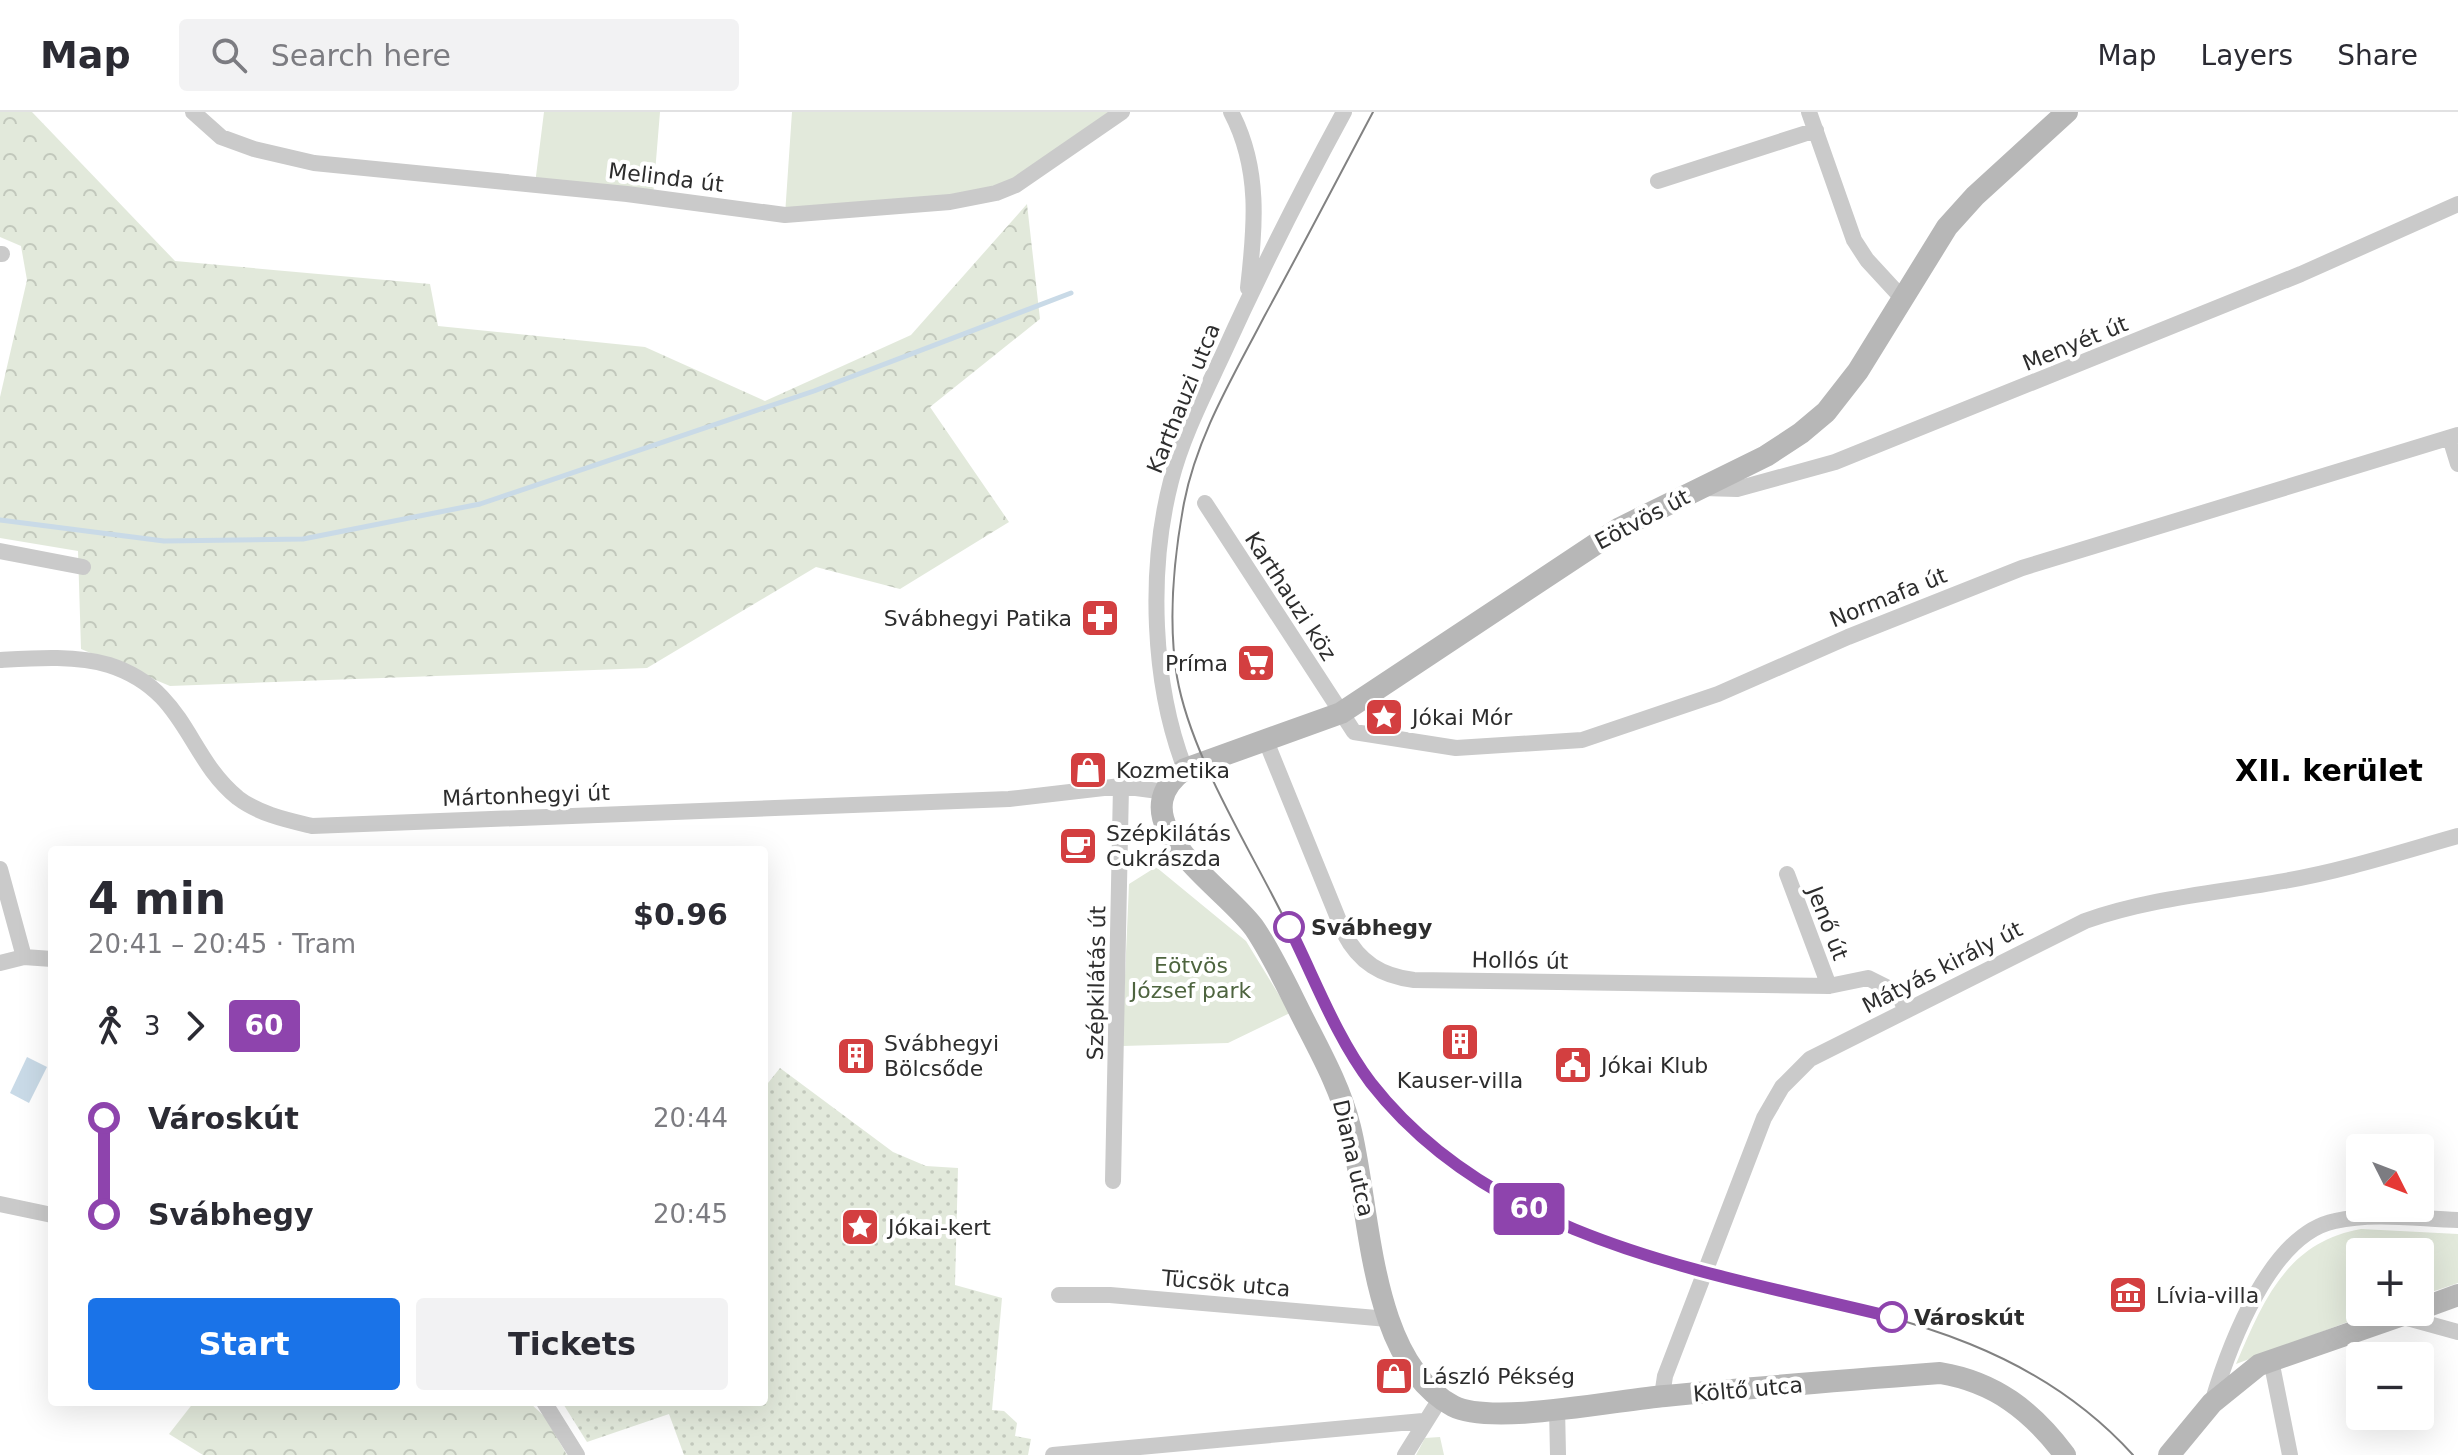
<!DOCTYPE html>
<html lang="en">
<head>
<meta charset="utf-8">
<style>
	:root { --surface:#fff; --page:#f2f2f3; --text:#2b2b33; --muted:#7c7c81; --line:#e1e1e2; --accent:#1a73e8 }
	body { margin:0; font-family:"DejaVu Sans",sans-serif; background:var(--page); color:var(--text); height:100vh; display:flex; flex-direction:column; font-size:30px; white-space:nowrap }
	* { box-sizing:border-box; margin:0 }
	p { font-size:26px; color:var(--muted) }
	.icon { flex:none; width:44px; height:44px; fill:none; stroke:currentColor; stroke-width:2; stroke-linecap:round; stroke-linejoin:round }
	.map { position:relative; flex:1; overflow:hidden }
	.drawer { position:absolute; left:48px; top:734px; width:720px; height:560px; display:flex; flex-direction:column; background:var(--surface); border-radius:8px; box-shadow:0 8px 32px #0002 }
	.drawer>* { flex:none }
	.badge { padding:0 16px; border-radius:6px; font-size:28px; line-height:52px }
	.needle { width:52px; rotate:132deg }
	.tools { position:absolute; left:2346px; top:1022px; display:grid; gap:16px }
	.tools a { display:grid; place-items:center; width:88px; height:88px; border-radius:8px; background:var(--surface); box-shadow:0 8px 32px #0002; font-size:40px }
	.map>.badge { position:absolute; translate:-50% -50%; box-shadow:0 0 0 4px #fff }
	.legs { display:flex; align-items:center; gap:12px; height:88px; padding:0 40px; font-size:26px }
	.legs p { margin-inline-start:auto }
	.headline { display:flex; align-items:center; justify-content:space-between; height:136px; padding:0 40px }
	h1 { font-size:44px; font-weight:700; line-height:60px }
	.button { display:flex; gap:16px; margin-top:auto; padding:16px 40px }
	.button a { flex:1; height:92px; border-radius:8px; background:var(--accent); color:#fff; font-size:32px; font-weight:700; line-height:92px; text-align:center }
	.button a+a { background:var(--page); color:var(--text) }
	ul { padding:0 40px; list-style:none }
	li { display:flex; align-items:center; gap:28px; height:96px; font-size:30px }
	li i { display:grid; place-items:center; width:12px; height:100%; margin:0 10px; background:currentColor }
	li i::after { content:''; width:20px; height:20px; margin:-10px; border:6px solid; border-radius:50%; background:var(--surface) }
	li p { margin-inline-start:auto }
	li:first-child i { background:linear-gradient(#0000 50%,currentColor 0) }
	li:last-child i { background:linear-gradient(currentColor 50%,#0000 0) }
	header { display:flex; align-items:center; gap:48px; box-sizing:border-box; height:112px; padding:0 40px; background:var(--surface); border-bottom:2px solid var(--line) }
	header strong { font-size:38px }
	nav { display:flex; gap:44px; margin-inline-start:auto; font-size:28px }
	.search { width:560px; height:72px; background:var(--page); display:flex; align-items:center; gap:20px; box-sizing:border-box; padding:0 28px; border-radius:8px; color:var(--muted); font-size:30px }
	.map>svg:first-child { display:block }
	.grass { fill:url(#grass-dots) }
	.forest { fill:url(#forest-crowns) }
	.park { fill:#e2e9db }
	.water { fill:#c9dae7 }
	.lines { fill:none; stroke-linecap:round; stroke-linejoin:round }
	.stream { stroke:#c9dae7; stroke-width:5 }
	.street { stroke:#cacaca; stroke-width:16 }
	.secondary { stroke:#b7b7b7; stroke-width:22 }
	.tram { stroke:#828282; stroke-width:2 }
	.line-1-casing { stroke:#fff; stroke-width:18 }
	.line-1 { stroke:#8e44ad; stroke-width:12 }
	.stop-1-dot { fill:#fff; stroke:#8e44ad; stroke-width:4 }
	.labels { text-anchor:middle; stroke-width:8; stroke-linejoin:round; paint-order:stroke }
	.street-label { font-size:22px; fill:#2d2d2d; stroke:#fff }
	.poi-label { font-size:22px; fill:#2d2d2d; stroke:#fff; text-anchor:start }
	.stop-label { font-size:22px; font-weight:bold; fill:#2d2d2d; stroke:#fff; text-anchor:start }
	.park-label { font-size:22px; fill:#4e643f; stroke:#fff }
	.district-label { font-size:30px; font-weight:bold; fill:#000; stroke:#fff }
</style>
</head>
<body>
<header>
<strong>Map</strong>
<div class="search"><svg class="icon" aria-label="search" viewBox="0 0 24 24"><circle cx="10" cy="10" r="6"/><path d="M15 15l6 6"/></svg>Search here</div>
<nav><a>Map</a><a>Layers</a><a>Share</a></nav>
</header>
<div class="map">
<svg width="2458" height="1343" viewBox="0 0 2458 1343">
	<defs>
		<pattern id="grass-dots" width="8" height="8" patternUnits="userSpaceOnUse" patternTransform="scale(2)"><rect width="8" height="8" fill="#e2e9db"/><path d="M2 2h.1M6 6h.1" fill="none" stroke="#c2c8bc" stroke-width="1.8" stroke-linecap="round"/></pattern>
		<pattern id="forest-crowns" width="20" height="18" patternUnits="userSpaceOnUse" patternTransform="scale(2)"><rect width="20" height="18" fill="#e2e9db"/><path d="M2 6a3 3 0 1 1 6 0M12 15a3 3 0 1 1 6 0" fill="none" stroke="#c2c8bc"/></pattern>
	</defs>
	<rect width="100%" height="100%" fill="#fff"/>
	<path class="grass" d="M780 956 893 1040 926 1054 958 1056 955 1173 1002 1186 992 1298 1004 1299 1017 1311 1015 1324 1031 1327 1028 1343H684L669 1302 587 1330 562 1290H764V976Z"/>
	<path class="forest" d="M0 0H32L175 149 430 172 438 214 645 235 765 289 911 223 1027 92 1040 207 930 295 1009 410 900 477 816 455 647 556 170 574 81 537 78 439 0 426V285L27 168 21 134 0 125Z
		M194 1290H529L545 1305 567 1343H203L169 1322Z"/>
	<path class="park" d="M544 0H660L653 85 535 72Z
		M792 0H1122L996 81 785 103Z
		M1156 755 1246 829 1290 901 1228 931 1122 934 1129 772Z
		M2361 1117 2458 1122V1171L2420 1184V1140H2360V1200H2374L2236 1252C2263 1190 2286 1130 2361 1117Z
		M1440 1325 1444 1343H1416L1425 1326Z"/>
	<path class="water" d="M27 945 47 955 29 991 10 981Z"/>
	<g class="lines">
		<path class="stream" d="M0 408 164 429 303 427 480 392 814 279 1071 181"/>
		<path class="street" d="M193 0 221 25 254 37 314 51 627 82 785 103 950 90 996 81 1016 73 1122 0
			M1231 0C1261 57 1255 115 1248 176
			M1809 0 1854 128 1867 148 1902 186
			M1658 69 1816 18
			M0 142H2
			M2450 326 2458 352
			M1703 376 1737 377 1835 350 2301 162 2458 92
			M1205 391 1354 620 1456 636 1582 628 1718 582 1848 525 2022 456 2458 323
			M0 439 83 455
			M0 548C34 546 77 543 109 553 187 578 186 644 238 686 259 702 287 708 312 714L1009 687 1121 674 1166 680
			M1266 629 1344 821C1359 850 1381 864 1414 868L1829 874 1868 866 1898 881 1906 899
			M1185 657C1152 572 1148 458 1171 369 1182 325 1205 281 1224 240 1261 158 1301 79 1344 0
			M0 757 24 845
			M1787 762 1829 874
			M0 851 24 845 52 847
			M1113 1069 1121 674
			M0 1092 52 1103
			M1059 1183H1110L1388 1207
			M2400 1204 2458 1220
			M2271 1248 2290 1343
			M1662 1284 1665 1264 1764 1006 1782 975 1810 947 2085 809C2150 786 2217 781 2284 769 2343 759 2401 740 2458 724
			M544 1290 577 1343
			M2212 1291C2229 1234 2270 1122 2335 1109 2374 1100 2418 1107 2458 1108
			M1557 1295 1558 1343
			M1053 1343 1423 1309
			M1405 1343 1440 1287"/>
		<path class="secondary" d="M2420 1197 2458 1183
			M2065 1343C2032 1299 1995 1270 1940 1261 1848 1268 1757 1275 1665 1284 1617 1288 1491 1314 1453 1294 1368 1248 1371 1098 1350 1015 1341 979 1324 947 1307 914 1290 881 1275 847 1255 817 1228 777 1113 709 1185 657L1341 601 1620 416 1766 344 1801 321 1826 300 1858 259 1947 115 1975 84 2067 0
			M2169 1343 2212 1291 2259 1253 2411 1200"/>
		<path class="tram" d="M1373 0C1337 68 1301 137 1264 205 1233 265 1197 324 1184 391 1174 445 1168 510 1177 565 1191 645 1251 738 1287 812 1317 871 1341 940 1386 988 1447 1053 1520 1098 1603 1129 1786 1198 1992 1187 2133 1343"/>
	</g>
	<g class="lines">
		<g class="line-1-casing">
			<path id="line-1" d="M1289 815C1315 867 1336 925 1371 971 1495 1130 1709 1160 1892 1205"/>
		</g>
		<use href="#line-1" class="line-1"/>
	</g>
	<defs>
		<g id="pharmacy-square" transform="scale(2)"><rect x="-9" y="-9" width="18" height="18" rx="4" fill="#d33f40" stroke="#fff"/><path d="M-2-6h4v4h4v4h-4v4h-4v-4h-4v-4h4Z" fill="#fff"/></g>
		<g id="supermarket-square" transform="scale(2)"><rect x="-9" y="-9" width="18" height="18" rx="4" fill="#d33f40" stroke="#fff"/><path d="M-6-5.5h2.5l.6 2H6L4.5 2H-2.5L-4.4-4H-6ZM-1.5 3.2a1.3 1.3 0 1 0 .1 0ZM3 3.2a1.3 1.3 0 1 0 .1 0Z" fill="#fff"/></g>
		<g id="sight-square" transform="scale(2)"><rect x="-9" y="-9" width="18" height="18" rx="4" fill="#d33f40" stroke="#fff"/><path d="M0-6L1.8-2.2L6-1.7L2.9 1.2L3.7 5.4L0 3.3L-3.7 5.4L-2.9 1.2L-6-1.7L-1.8-2.2Z" fill="#fff"/></g>
		<g id="shop-square" transform="scale(2)"><rect x="-9" y="-9" width="18" height="18" rx="4" fill="#d33f40" stroke="#fff"/><path d="M-5-2.5h2.3a2.7 3.5 0 0 1 5.4 0H5L5.5 6h-11ZM-1.5-2.5h3a1.5 2.3 0 0 0-3 0Z" fill="#fff"/></g>
		<g id="cafe-square" transform="scale(2)"><rect x="-9" y="-9" width="18" height="18" rx="4" fill="#d33f40" stroke="#fff"/><path d="M-5.5-4.5H6V0H3Q3 3.5 0 3.5H-2.5Q-5.5 3.5-5.5 0ZM3-3.2v2h1.7v-2ZM-6 4.5H4V6H-6Z" fill="#fff"/></g>
		<g id="building-square" transform="scale(2)"><rect x="-9" y="-9" width="18" height="18" rx="4" fill="#d33f40" stroke="#fff"/><path d="M-4-6H4V6H1V3H-1V6H-4ZM-2.5-4.3h1.7v1.8h-1.7ZM.8-4.3h1.7v1.8H.8ZM-2.5-1h1.7V.8h-1.7ZM.8-1h1.7V.8H.8Z" fill="#fff"/></g>
		<g id="civic-square" transform="scale(2)"><rect x="-9" y="-9" width="18" height="18" rx="4" fill="#d33f40" stroke="#fff"/><path d="M-.6-6.5H3V-4.5H.6V-3L4-1V1h2V6H-6V1h2V-1L-.6-3ZM-1.2 2.5V6h2.4V2.5Z" fill="#fff"/></g>
		<g id="museum-square" transform="scale(2)"><rect x="-9" y="-9" width="18" height="18" rx="4" fill="#d33f40" stroke="#fff"/><path d="M0-6L6-3V-2H-6V-3ZM-5-1h2V3h-2ZM-1-1h2V3h-2ZM3-1h2V3H3ZM-6 4H6V6H-6Z" fill="#fff"/></g>
	</defs>
	<g fill-rule="evenodd">
		<use href="#pharmacy-square" x="1100" y="506"/>
		<use href="#supermarket-square" x="1256" y="551"/>
		<use href="#sight-square" x="1384" y="605"/>
		<use href="#shop-square" x="1088" y="658"/>
		<use href="#cafe-square" x="1078" y="734"/>
		<use href="#building-square" x="1460" y="930"/>
		<use href="#building-square" x="856" y="944"/>
		<use href="#civic-square" x="1573" y="953"/>
		<use href="#sight-square" x="860" y="1115"/>
		<use href="#museum-square" x="2128" y="1183"/>
		<use href="#shop-square" x="1394" y="1264"/>
	</g>
	<g class="stop-1-dot">
		<circle cx="1289" cy="815" r="14"/>
		<circle cx="1892" cy="1205" r="14"/>
	</g>
	<g class="labels">
		<g class="street-label">
			<text transform="translate(666 65) rotate(7)" y="8">Melinda út</text>
			<text transform="translate(2075 231) rotate(-22)" y="8">Menyét út</text>
			<text transform="translate(1183 286) rotate(-68)" y="8">Karthauzi utca</text>
			<text transform="translate(1642 407) rotate(-28)" y="8">Eötvös út</text>
			<text transform="translate(1291 484) rotate(57)" y="8">Karthauzi köz</text>
			<text transform="translate(1888 485) rotate(-22)" y="8">Normafa út</text>
			<text transform="translate(526 683) rotate(-2)" y="8">Mártonhegyi út</text>
			<text transform="translate(1828 811) rotate(69)" y="8">Jenő út</text>
			<text transform="translate(1520 848) rotate(1)" y="8">Hollós út</text>
			<text transform="translate(1942 855) rotate(-27)" y="8">Mátyás király út</text>
			<text transform="translate(1096 871) rotate(-89)" y="8">Szépkilátás út</text>
			<text transform="translate(1354 1046) rotate(77)" y="8">Diana utca</text>
			<text transform="translate(1226 1171) rotate(5)" y="8">Tücsök utca</text>
			<text transform="translate(1748 1277) rotate(-5)" y="8">Költő utca</text>
		</g>
		<g class="poi-label">
			<text x="1072" y="514" text-anchor="end">Svábhegyi Patika</text>
			<text x="1228" y="559" text-anchor="end">Príma</text>
			<text x="1412" y="613">Jókai Mór</text>
			<text x="1116" y="666">Kozmetika</text>
			<text x="1106" y="729">Szépkilátás<tspan x="1106" dy="25">Cukrászda</tspan></text>
			<text x="884" y="939">Svábhegyi<tspan x="884" dy="25">Bölcsőde</tspan></text>
			<text x="1601" y="961">Jókai Klub</text>
			<text x="1460" y="976" text-anchor="middle">Kauser-villa</text>
			<text x="888" y="1123">Jókai-kert</text>
			<text x="2156" y="1191">Lívia-villa</text>
			<text x="1422" y="1272">László Pékség</text>
		</g>
		<g class="stop-label">
			<text x="1311" y="823">Svábhegy</text>
			<text x="1914" y="1213">Városkút</text>
		</g>
		<g class="park-label">
			<text x="1191" y="861">Eötvös<tspan x="1191" dy="25">József park</tspan></text>
		</g>
		<g class="district-label">
			<text x="2329" y="669">XII. kerület</text>
		</g>
	</g>
</svg>
<div class="tools">
<a><svg class="needle" viewBox="-14 -14 28 28"><path d="M0-13l5 13h-10z" fill="#e53935"/><path d="M0 13l5-13h-10z" fill="#7c7c81"/></svg></a>
<a>+</a>
<a>−</a>
</div>
<b class="badge" style="left:1529px;top:1097px;background:#8e44ad;color:#fff">60</b>
<section class="drawer">
<div class="headline"><div><h1>4 min</h1><p>20:41 – 20:45 · Tram</p></div><b>$0.96</b></div>
<div class="legs"><svg class="icon" aria-label="walk" viewBox="0 0 24 24"><circle cx="13" cy="4" r="2"/><path d="M13 8l-2 6 4 7M11 14l-3 7M7 12l3-4h3l4 4"/></svg>3<svg class="icon" aria-label="forward" viewBox="0 0 24 24"><path d="M9 5l7 7-7 7"/></svg><b class="badge" style="background:#8e44ad;color:#fff">60</b></div>
<ul>
<li><i style="color:#8e44ad"></i><b>Városkút</b><p>20:44</p></li>
<li><i style="color:#8e44ad"></i><b>Svábhegy</b><p>20:45</p></li>
</ul>
<div class="button"><a>Start</a><a>Tickets</a></div>
</section>
</div>
</body>
</html>
